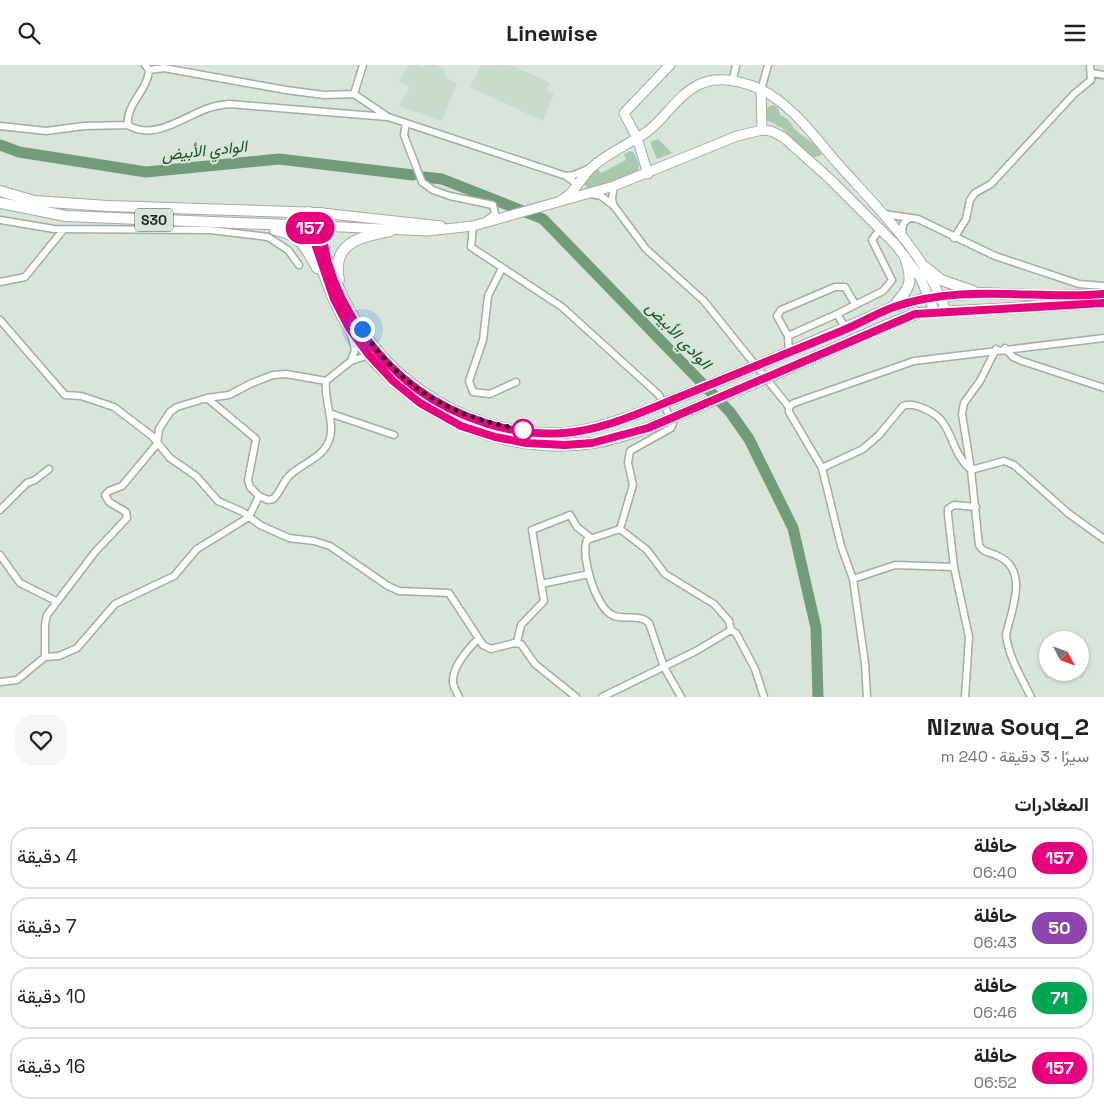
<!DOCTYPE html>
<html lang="ar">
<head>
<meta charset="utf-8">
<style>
	:root { --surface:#fff; --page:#f6f6f6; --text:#222; --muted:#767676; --line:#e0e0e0 }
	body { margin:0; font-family:"Space Grotesk",Vazirmatn,sans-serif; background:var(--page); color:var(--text); direction:rtl; height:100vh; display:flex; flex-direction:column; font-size:19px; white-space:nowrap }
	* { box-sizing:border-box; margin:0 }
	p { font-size:16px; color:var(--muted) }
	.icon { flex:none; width:28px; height:28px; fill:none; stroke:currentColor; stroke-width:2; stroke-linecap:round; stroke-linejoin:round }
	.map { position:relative; height:632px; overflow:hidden; direction:ltr }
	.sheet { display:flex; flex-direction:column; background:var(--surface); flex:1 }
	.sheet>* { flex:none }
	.badge { padding:0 10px; border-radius:16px; font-size:18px; line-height:32px }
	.needle { width:32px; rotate:131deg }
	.controls { position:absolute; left:1039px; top:566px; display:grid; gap:10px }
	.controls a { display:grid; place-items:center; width:50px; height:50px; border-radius:50%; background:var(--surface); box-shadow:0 1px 4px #0004; font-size:25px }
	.you { position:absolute; width:25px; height:25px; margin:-12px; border:4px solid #fff; border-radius:50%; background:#1a73e8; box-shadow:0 0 0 8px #1a73e833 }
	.map>.badge { position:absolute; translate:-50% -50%; box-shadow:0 0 0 2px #fff }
	h2 { padding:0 15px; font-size:19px; line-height:45px }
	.round { display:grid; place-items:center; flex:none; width:52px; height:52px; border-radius:20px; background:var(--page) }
	.head { display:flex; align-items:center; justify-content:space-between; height:85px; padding:0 15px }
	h1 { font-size:24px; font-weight:600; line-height:38px }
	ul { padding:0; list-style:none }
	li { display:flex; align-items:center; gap:15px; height:62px; margin:0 10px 8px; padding:0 5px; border:2px solid var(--line); border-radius:20px }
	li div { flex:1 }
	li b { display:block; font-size:19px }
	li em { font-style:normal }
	li .badge { min-width:55px; font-weight:700; text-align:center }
	header { display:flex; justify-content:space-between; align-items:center; height:65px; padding:0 15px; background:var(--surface); font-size:22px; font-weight:600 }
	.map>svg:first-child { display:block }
	.built { fill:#c9dbcd }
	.green { fill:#aac7b0 }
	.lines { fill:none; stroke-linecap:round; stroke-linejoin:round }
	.river { stroke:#729b7c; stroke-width:11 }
	.street-casing { stroke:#a2ada4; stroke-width:9 }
	.secondary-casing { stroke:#a2ada4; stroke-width:11 }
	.primary-casing { stroke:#a2ada4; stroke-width:12 }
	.street { stroke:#fff; stroke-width:6 }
	.secondary { stroke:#fff; stroke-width:9 }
	.primary { stroke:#fff; stroke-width:10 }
	.primary-bridge-casing { stroke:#a2ada4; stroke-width:12; stroke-linecap:butt }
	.primary-bridge { stroke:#fff; stroke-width:10 }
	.line-casing { stroke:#fff; stroke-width:11 }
	.line { stroke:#e6007e; stroke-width:8 }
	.walk { stroke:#1d221e; stroke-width:5; stroke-dasharray:0 9 }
	.stop-dot { fill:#fff; stroke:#e6007e; stroke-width:2.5 }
	.labels { text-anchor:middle; stroke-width:4; stroke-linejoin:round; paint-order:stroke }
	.shield { fill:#d9e5db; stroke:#555c57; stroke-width:1 }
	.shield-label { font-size:14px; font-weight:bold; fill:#1d221e }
	.water-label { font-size:16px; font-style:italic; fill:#12542b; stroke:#d9e5db }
</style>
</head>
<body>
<header><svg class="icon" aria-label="menu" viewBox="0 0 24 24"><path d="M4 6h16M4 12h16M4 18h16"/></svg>Linewise<svg class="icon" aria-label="search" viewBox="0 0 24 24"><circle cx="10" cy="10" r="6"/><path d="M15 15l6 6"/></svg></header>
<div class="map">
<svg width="1104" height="632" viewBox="0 0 1104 632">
	<rect width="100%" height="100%" fill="#d9e5db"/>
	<path class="built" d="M409 0H418L424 3 426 0H436L445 5 446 13 457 18 442 56 399 41 410 22 399 16Z
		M481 0H511L550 18 546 25 554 29 543 56 470 22Z"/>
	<path class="green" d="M773 40 778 42 780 50C793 56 789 59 798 67 807 75 816 77 822 90L811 93 782 63 767 55 764 49 766 43Z
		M658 74 672 88 657 94 650 77Z
		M630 86 634 88 639 100 638 105 634 110 588 124 584 119 588 110 598 104 601 108 626 95 624 89Z"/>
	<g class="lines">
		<path class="river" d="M0 80 19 87 146 107 279 94 413 110
			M424 112 442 114 543 154 730 347 749 374 793 463 816 563 818 632"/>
		<g class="street-casing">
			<path id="street" d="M145 0 149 5 164 3 286 25 324 30 354 29 388 52 566 111 577 119
				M149 5C148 25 125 40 128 60 153 76 182 53 206 44 213 41 221 40 229 39L387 52
				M1092 8 1104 10
				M733 14 736 0
				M761 25 768 0
				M354 29 363 0
				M406 58 404 70 422 117 433 125 450 131 493 140 495 149 487 155
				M0 61 46 66 84 61 128 60
				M566 111 574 110 588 104
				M591 129 601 131 614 141 646 184 704 236 789 342
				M613 140 612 133 614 121
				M884 149 918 154 995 191 1079 219 1104 221
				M0 155 54 164 210 165 268 172 288 185 299 200
				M476 160 473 161 471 182 562 242 659 330 673 358 671 363 630 386 628 398 633 420 620 464 587 475C580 491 596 542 612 550 623 556 639 548 649 558L664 602 681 632
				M902 170 903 159 908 154
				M954 173 966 154 970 135 975 128 991 119 1074 29 1091 15 1090 0
				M502 203 488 231 483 275 469 316 473 327 490 329 516 317
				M0 217 25 212 64 164
				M837 249 883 226 892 215 872 175 880 164
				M0 255 65 330 81 331 114 342 152 371 170 393 196 411 218 436 243 447 260 460 289 473 314 476 330 481 388 521 399 526 449 528 483 580 491 584 514 578 521 579 535 599 576 632
				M351 269 355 285 351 296
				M788 271 777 251 781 245 835 222H845L855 239
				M1005 283 1013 292 1022 296 1104 323
				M996 284 980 316 964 338 962 349 971 405 979 480C983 488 990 487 998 491 1029 505 1012 544 1006 569 1008 591 1021 612 1031 632
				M789 287 788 271 837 249 846 264
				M207 333 256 374 248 415 250 422 259 431
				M329 348 394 370
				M822 403 863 384 879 370 903 341C913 336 934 347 941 355 954 371 953 389 971 405L1004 396 1014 400 1068 448 1104 474
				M0 445 27 418 35 415 49 404
				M620 464 647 485 665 509 714 539 729 556 731 565 736 568 755 604 764 632
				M0 490 20 518 56 536
				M853 514 895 500 954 502
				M541 519 589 509
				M517 577 521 560 544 536 532 465 570 450 577 462 591 473
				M45 592V559L47 550 95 487 127 453 126 447 109 437 105 430 109 426 122 421 157 379 159 364 170 347 177 342 207 333 229 330 252 318 273 310 286 309 326 316
				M0 617 17 615 45 592 59 591 77 583 115 539 174 511 197 484 249 452 259 431 268 435 273 434C280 428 282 419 288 412 302 397 330 392 331 366 332 349 324 334 326 316L351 296 369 290
				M459 632C457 628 453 621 453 617 452 602 469 583 478 574
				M602 632 696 586 731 565
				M867 632 865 598 853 514 841 481 822 403 789 347V342L794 338 914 296 1104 273
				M965 632 969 572 954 502 948 450V444L954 440 976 442"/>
		</g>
		<g class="secondary-casing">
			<path id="secondary" d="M761 25 762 65
				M648 109 637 73 624 48 670 0
				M560 136C574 129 580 114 591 103 607 88 630 79 648 66 666 52 678 30 698 20 718 10 741 16 760 24 793 40 816 74 839 100 879 145 925 188 946 246
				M322 148 441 161
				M321 161 427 166 473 161 614 121 737 71 762 65 771 66 783 72 831 115 895 179 920 212 935 247"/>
		</g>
		<g class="primary-casing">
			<path id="primary" d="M0 126 34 136 108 141 322 148C318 181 333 214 348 242 389 320 473 373 563 368 590 366 615 357 640 348
				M0 138 66 151 315 161
				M309 147C309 172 320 197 328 220 367 326 481 395 593 378 612 375 630 369 648 363
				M275 165C299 169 306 182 317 203
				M925 202 941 215 973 226
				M339 215C331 177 361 172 390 166
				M893 242C910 223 914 217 905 192
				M759 300 893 242 930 232 981 228 1055 231 1104 229
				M771 311 896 256 919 248 1104 238"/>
		</g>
		<use href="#street" class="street"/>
		<use href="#secondary" class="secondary"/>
		<use href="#primary" class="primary"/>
		<g class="primary-bridge-casing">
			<path id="primary-bridge" d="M640 348 759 300
				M648 363 771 311"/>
		</g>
		<use href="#primary-bridge" class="primary-bridge"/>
	</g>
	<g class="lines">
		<g class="line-casing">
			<path id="line" d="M1104 229C1034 235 962 218 894 242 877 248 861 258 844 265 790 287 736 309 682 331 644 346 605 365 564 368 513 372 457 353 417 324 376 294 342 246 328 198 325 186 323 173 321 161H309L334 234 349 263 369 290 393 316 420 338 461 361 495 372 526 378 565 380 592 378 648 363 915 249 1104 238"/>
		</g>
		<use href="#line" class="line"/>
		<path class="walk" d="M362 264C403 327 457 354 530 366L523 365"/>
	</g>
	<circle class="stop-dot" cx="523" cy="365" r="10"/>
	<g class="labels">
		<rect class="shield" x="135" y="143.5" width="38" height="23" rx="4"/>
		<g class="shield-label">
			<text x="154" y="160">S30</text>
		</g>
		<g class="water-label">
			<text transform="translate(204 85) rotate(-6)" y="6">الوادي الأبيض</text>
			<text transform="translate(679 270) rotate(46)" y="6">الوادي الأبيض</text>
		</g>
	</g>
</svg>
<div class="controls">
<a><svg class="needle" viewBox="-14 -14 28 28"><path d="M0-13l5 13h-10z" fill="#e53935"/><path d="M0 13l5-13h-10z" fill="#767676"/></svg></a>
</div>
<div class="you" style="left:362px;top:264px"></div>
<b class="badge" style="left:310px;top:163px;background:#e6007e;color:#fff">157</b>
</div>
<section class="sheet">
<div class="head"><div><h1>Nizwa Souq_2</h1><p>سيرًا · 3 دقيقة · 240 m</p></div><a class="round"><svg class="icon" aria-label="heart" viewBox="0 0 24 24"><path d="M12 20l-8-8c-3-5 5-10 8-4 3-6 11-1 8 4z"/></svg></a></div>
<h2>المغادرات</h2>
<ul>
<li><span class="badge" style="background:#e6007e;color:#fff">157</span><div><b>حافلة</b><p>06:40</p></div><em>4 دقيقة</em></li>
<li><span class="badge" style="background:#8e44ad;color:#fff">50</span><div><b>حافلة</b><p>06:43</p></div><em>7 دقيقة</em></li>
<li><span class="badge" style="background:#00a651;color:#fff">71</span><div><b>حافلة</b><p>06:46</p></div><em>10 دقيقة</em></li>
<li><span class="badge" style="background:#e6007e;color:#fff">157</span><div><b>حافلة</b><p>06:52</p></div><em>16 دقيقة</em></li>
</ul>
</section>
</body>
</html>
